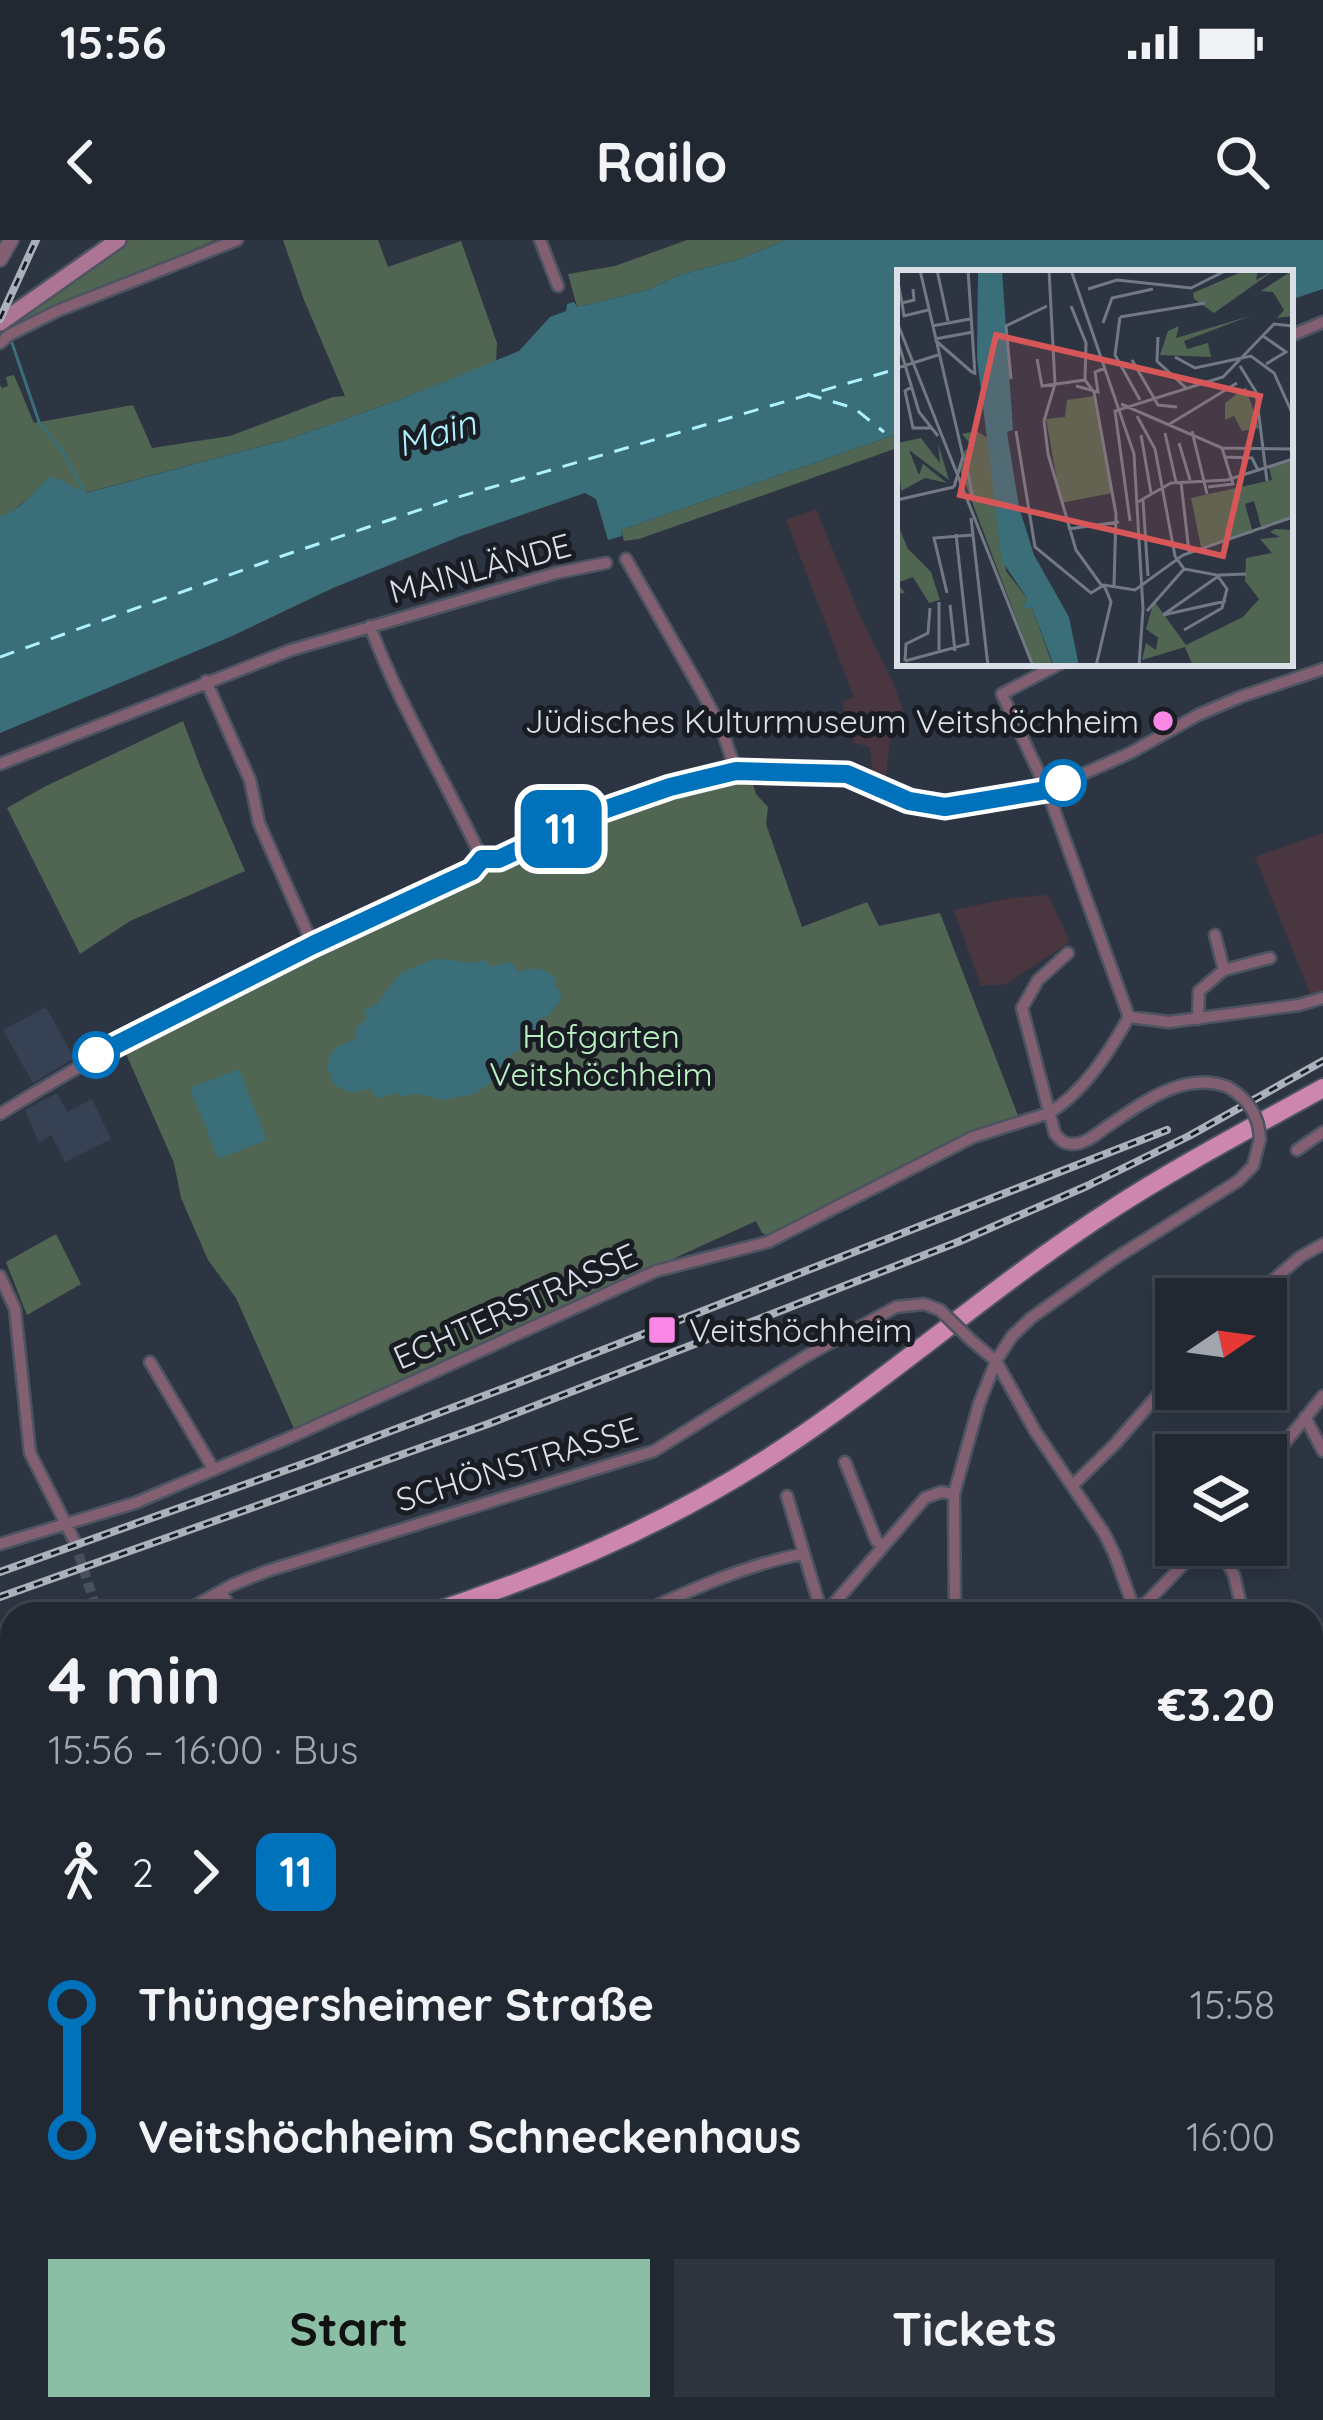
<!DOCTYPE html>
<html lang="en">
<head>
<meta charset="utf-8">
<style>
	:root { --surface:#222832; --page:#2e343e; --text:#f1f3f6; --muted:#a2a6ac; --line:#3f444d; --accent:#8abfa5 }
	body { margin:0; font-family:Quicksand,sans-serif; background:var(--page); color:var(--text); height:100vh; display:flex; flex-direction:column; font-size:45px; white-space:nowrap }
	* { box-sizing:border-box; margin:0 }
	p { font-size:39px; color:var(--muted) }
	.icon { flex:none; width:66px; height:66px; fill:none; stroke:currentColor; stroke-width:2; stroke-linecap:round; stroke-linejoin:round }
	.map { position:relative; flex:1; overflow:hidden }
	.panel { position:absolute; left:0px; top:1362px; width:1323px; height:819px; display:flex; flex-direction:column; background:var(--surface); border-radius:36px 36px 0 0; box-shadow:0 6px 18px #0003,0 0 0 3px var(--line) }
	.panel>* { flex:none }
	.badge { padding:0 24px; border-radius:18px; font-size:42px; line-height:78px }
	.needle { width:78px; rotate:77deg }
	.tools { position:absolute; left:1155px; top:1038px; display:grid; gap:24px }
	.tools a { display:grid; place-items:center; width:132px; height:132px; border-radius:0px; background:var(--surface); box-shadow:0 6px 18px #0003,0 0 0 3px var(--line); font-size:60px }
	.map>.badge { position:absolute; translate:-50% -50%; box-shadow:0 0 0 6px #fff }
	.legs { display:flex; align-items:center; gap:18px; height:132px; padding:0 48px; font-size:39px }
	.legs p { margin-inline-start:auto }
	.head { display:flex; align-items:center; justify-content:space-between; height:204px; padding:0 48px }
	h1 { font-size:66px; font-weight:700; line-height:90px }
	.button { display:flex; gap:24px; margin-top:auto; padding:24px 48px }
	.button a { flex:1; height:138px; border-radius:0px; background:var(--accent); color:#111; font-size:48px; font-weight:700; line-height:138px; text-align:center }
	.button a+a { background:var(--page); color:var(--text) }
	ul { padding:0 48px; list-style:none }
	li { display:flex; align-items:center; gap:42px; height:132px; font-size:45px }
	li i { display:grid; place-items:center; width:18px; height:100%; margin:0 15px; background:currentColor }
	li i::after { content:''; width:30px; height:30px; margin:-15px; border:9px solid; border-radius:50%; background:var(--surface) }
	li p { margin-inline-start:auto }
	li:first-child i { background:linear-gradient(#0000 50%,currentColor 0) }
	li:last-child i { background:linear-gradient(currentColor 50%,#0000 0) }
	.status { display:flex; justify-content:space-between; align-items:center; height:84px; padding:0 60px; background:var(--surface); direction:ltr }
	.status svg { height:33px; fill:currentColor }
	header { display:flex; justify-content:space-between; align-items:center; height:156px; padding:0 48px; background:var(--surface); font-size:54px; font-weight:700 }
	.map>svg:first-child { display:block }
	.built { fill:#364153 }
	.education { fill:#49363f }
	.green { fill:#506552 }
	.water { fill:#3a6e78 }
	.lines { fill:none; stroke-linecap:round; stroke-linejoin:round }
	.stream { stroke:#3a6e78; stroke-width:3 }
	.ferry { stroke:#aef1ff; stroke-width:3; stroke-dasharray:15 12; stroke-linecap:butt }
	.minor-tunnel { stroke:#474e5c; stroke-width:10; stroke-dasharray:10 5; stroke-linecap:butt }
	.minor-casing { stroke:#4c5461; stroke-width:15 }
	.tertiary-casing { stroke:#4c5461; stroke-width:18 }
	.secondary-casing { stroke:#4c5461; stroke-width:20 }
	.primary-casing { stroke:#4c5461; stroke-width:22 }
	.minor { stroke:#825f71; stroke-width:10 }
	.tertiary { stroke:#825f71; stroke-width:14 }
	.secondary { stroke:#ac7593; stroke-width:15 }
	.primary { stroke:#cd86ad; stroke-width:18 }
	.rail-casing { stroke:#abb1bb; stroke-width:8 }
	.rail { stroke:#191c23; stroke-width:3; stroke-dasharray:9; stroke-linecap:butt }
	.minor-bridge-casing { stroke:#4c5461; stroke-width:15; stroke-linecap:butt }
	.minor-bridge { stroke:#825f71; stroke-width:10 }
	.line-1-casing { stroke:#fff; stroke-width:27 }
	.line-1 { stroke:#0072bc; stroke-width:18 }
	.poi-dot { fill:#fa87e6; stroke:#191c23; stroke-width:4.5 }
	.stop-1-dot { fill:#fff; stroke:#0072bc; stroke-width:6 }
	.labels { text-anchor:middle; stroke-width:10; stroke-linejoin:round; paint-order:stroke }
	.street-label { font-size:33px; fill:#dadfe8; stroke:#191c23 }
	.poi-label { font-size:33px; fill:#dadfe8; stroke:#191c23; text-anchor:end }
	.park-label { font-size:33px; fill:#baf2c1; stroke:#191c23 }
	.water-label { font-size:36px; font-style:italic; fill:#aef1ff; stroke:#191c23 }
	.inset-river { fill:none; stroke:#3a6e78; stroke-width:6 }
	.inset-road { fill:none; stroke:#727985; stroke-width:3 }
	.view { fill:#d75658; fill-opacity:0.15; stroke:#d75658; stroke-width:6 }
	.inset-edge { fill:none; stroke:#dadfe8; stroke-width:6 }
</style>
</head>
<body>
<div class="status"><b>15:56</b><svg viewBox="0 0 49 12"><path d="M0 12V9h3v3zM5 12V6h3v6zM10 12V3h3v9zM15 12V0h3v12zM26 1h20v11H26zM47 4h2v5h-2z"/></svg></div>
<header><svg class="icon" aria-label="back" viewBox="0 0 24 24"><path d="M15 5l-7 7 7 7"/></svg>Railo<svg class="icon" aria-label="search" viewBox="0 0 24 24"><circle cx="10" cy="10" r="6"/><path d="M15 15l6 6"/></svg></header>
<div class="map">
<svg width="1323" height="2180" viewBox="0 0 1323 2180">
	<rect width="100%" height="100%" fill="#2d3543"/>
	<path class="built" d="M46 767 74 818 33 843 3 790Z
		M57 853 67 872 92 859 111 899 65 922 51 895 39 903 25 870Z"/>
	<path class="education" d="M816 269 861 378 893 443 909 486 907 489 890 497 886 536 873 534 870 507 854 503 842 462 854 457 786 280Z
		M1323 593V753L1312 758 1255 617Z
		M1048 655 1070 702 1006 744 981 746 954 670 1011 658Z"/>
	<path class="green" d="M129 0H215L0 95V93Z
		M283 0H378L388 27 461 1 497 103 496 121 401 159 292 198 85 253H35L9 274 0 276V145L2 148 8 146 6 137 14 135 34 183 133 165 152 208 230 196 333 157 345 156 304 60Z
		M687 0H786L739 19 677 36 647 50 577 67 568 34 615 26Z
		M900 193V207L639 299 624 301 621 290Z
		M183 481 203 534 245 631 130 681 80 714 7 568 46 546Z
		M752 541 756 554 768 567 766 584 802 687 867 662 879 686 940 673 1019 878 971 891 768 996 762 993 756 981 295 1191 236 1058 208 1020 181 958 174 923 123 807 599 577 705 545Z
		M56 994 81 1044 27 1075 6 1022Z
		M1311 1971 1323 1984V2134L1311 2140 1314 2026Z
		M127 2169H536L542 2180H132Z"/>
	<path class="water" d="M786 0H1323V49L1290 60V33H900V193L621 290 622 296 608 300 596 259 585 253 461 296 333 348 230 397 0 493V276C23 270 33 250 50 237 63 239 73 248 86 253L292 198 401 159 519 111 550 77 566 71 567 64 574 62 577 67 647 50 677 36 739 19Z
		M433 719C451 718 469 726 485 720L492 727 507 722 514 724 517 732C533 727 544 727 556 739L555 746 560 751 561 760 548 776 537 780 540 789 536 796 521 801 520 811 509 815 488 845 474 854 444 860 416 854 400 857 397 852 383 858 375 857 371 848 352 853 336 846 330 839 332 833 328 831C327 809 338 805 356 799 355 787 357 785 367 779L364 770 377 764 400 733Z
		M239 829 267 900 218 919 190 848Z"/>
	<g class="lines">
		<path class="stream" d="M11 100 39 182 63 212 85 253"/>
		<path class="ferry" d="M807 154 854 168 884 192
			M0 417 285 315 455 258 900 128"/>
		<path class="minor-tunnel" d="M74 1300 98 1374"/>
		<g class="minor-casing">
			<path id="minor" d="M540 0 558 46
				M1290 96 1323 82
				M0 103 9 95 57 71 237 0
				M626 319 702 452 722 490 736 531
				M370 386C400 467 446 541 482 619
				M206 441 250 540 259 583 313 705
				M0 524 291 410 556 333 606 323
				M1215 695 1224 730
				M1068 713 1038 740 1022 768 1055 894C1061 900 1062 903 1071 904 1084 905 1095 895 1105 888 1141 864 1183 830 1228 847
				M1129 777 1169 782 1299 765 1323 758
				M1198 779 1199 751 1224 730 1270 718
				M0 874C151 780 311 706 472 631L482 619H499L594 573 670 547 736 531 846 534 909 561 945 567 1047 550 1130 513 1198 475 1240 457 1323 429
				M1297 910 1323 892
				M0 1036 15 1069 30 1213 74 1300
				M1251 1059 1300 1017 1323 1004
				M972 1101 996 1121 1035 1191 1104 1293 1114 1313 1136 1374
				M150 1122 214 1230
				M1305 1177 1323 1211
				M845 1222 876 1300 883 1307
				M1266 1226 1323 1156
				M1073 1245 1115 1204 1176 1134
				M787 1256 822 1374
				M0 1304 135 1263 291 1197 656 1031 768 1002 973 897 1049 873C1084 852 1109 812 1129 777L1047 550 1002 454 1061 423
				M1218 1305 1234 1335 1243 1374
				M220 1352 236 1374
				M180 1374 232 1345 267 1331 654 1211 808 1115 896 1067 924 1064 940 1070
				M638 1374C691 1350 745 1325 802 1314
				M825 1374 925 1258 941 1252 954 1254
				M955 1374 954 1254 979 1164 996 1121 1012 1096 1031 1078 1114 1019 1238 941 1253 926 1260 899
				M1089 1374 1145 1364 1202 1305
				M1311 1481 1323 1452
				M0 1491 12 1487
				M0 1529 12 1525
				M1311 1700 1323 1724
				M0 1750 12 1745
				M0 1886 12 1881
				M1311 1905 1323 1915
				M1311 2156 1323 2150
				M659 2169 666 2180
				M810 2169 812 2180
				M872 2169 874 2180
				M2 2180 4 2151 12 2138
				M619 2180 638 2169
				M1251 2180 1280 2169"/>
		</g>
		<g class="tertiary-casing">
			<path id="tertiary" d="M0 19 11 0
				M0 1959 12 1977
				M118 2169 124 2180"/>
		</g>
		<g class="secondary-casing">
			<path id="secondary" d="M0 83 118 0"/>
		</g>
		<g class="primary-casing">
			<path id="primary" d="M428 1374C548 1335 662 1286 768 1218 886 1142 991 1047 1109 971 1178 926 1251 888 1323 848
				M0 1509 12 1505"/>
		</g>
		<use href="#minor" class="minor"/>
		<use href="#tertiary" class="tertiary"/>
		<use href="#secondary" class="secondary"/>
		<use href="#primary" class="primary"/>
		<g class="rail-casing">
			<path id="rail" d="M0 79 36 0
				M0 1332 314 1220 518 1143 1167 890
				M0 1357 488 1184 958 1002 1087 946 1189 896 1323 821"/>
		</g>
		<use href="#rail" class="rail"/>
		<g class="minor-bridge-casing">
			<path id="minor-bridge" d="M1228 847C1248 859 1259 875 1260 899
				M940 1070 972 1101"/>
		</g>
		<use href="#minor-bridge" class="minor-bridge"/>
	</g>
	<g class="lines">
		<g class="line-1-casing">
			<path id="line-1" d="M96 815 313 705 472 631 482 619H499L595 573 670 547 736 531 847 534 909 561 945 567 1047 550 1063 543"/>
		</g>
		<use href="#line-1" class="line-1"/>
	</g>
	<g class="poi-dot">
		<circle cx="1163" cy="481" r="12"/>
		<rect x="647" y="1075" width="30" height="30" rx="6"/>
	</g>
	<g class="stop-1-dot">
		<circle cx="1063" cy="543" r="21"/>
		<circle cx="96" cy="815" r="21"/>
	</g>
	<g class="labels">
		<g class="street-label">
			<text transform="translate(480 328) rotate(-15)" y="12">MAINLÄNDE</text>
			<text transform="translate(515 1066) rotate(-24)" y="12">ECHTERSTRASSE</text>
			<text transform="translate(517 1224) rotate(-17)" y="12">SCHÖNSTRASSE</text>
		</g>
		<g class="poi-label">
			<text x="1139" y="493">Jüdisches Kulturmuseum Veitshöchheim</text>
			<text x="689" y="1102" text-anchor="start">Veitshöchheim</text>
		</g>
		<g class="park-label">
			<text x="601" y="808">Hofgarten<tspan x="601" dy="38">Veitshöchheim</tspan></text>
		</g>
		<g class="water-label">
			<text transform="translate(436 193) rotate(-17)" y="13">Main</text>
		</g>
	</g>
	<g transform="translate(897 30)">
		<rect width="396" height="396" fill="#2d3543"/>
		<path d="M349 0H361L359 10 378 0 317 43 297 29 296 23ZM396 0V46L380 48 387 40 376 22 364 21ZM353 46 287 71 290 79 311 73 314 87 263 85 271 61 282 56 279 68ZM349 117 362 158 345 161 337 146 328 150V133ZM197 126 215 223 164 233 149 149 168 147 170 130ZM79 161 91 168 109 301 130 328 126 338H135L156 396H137L63 200 68 180 77 178 65 164ZM24 168 43 193 41 173 52 210 12 180 22 205 26 194 50 213 28 208 4 221 0 173ZM396 191V245L365 260 357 231 348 234 356 263 304 277 294 228 375 210 372 197ZM0 253 11 279 34 302 43 330 32 333 16 307 0 313 8 323 0 324ZM378 259 396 260V396H296L288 377 245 390 249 373 259 380 261 368 267 372 249 359 257 331 289 375 346 347 362 329 348 311 349 288 375 283 363 269 383 267 373 262Z" fill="#506552"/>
		<path d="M81 0H105L116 160 110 162 122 237 137 285 172 347 182 396H157L135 338H126L130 328 105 291 80 88Z" fill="#3a6e78"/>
		<path class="inset-river" d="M108 106 104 132 117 263 164 396"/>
		<path class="inset-road" d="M23 0 66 186 57 217M40 0 51 51M71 0 78 105M152 0 158 114 147 151 151 184 179 280 205 316M174 0 237 184 246 339M1 12 5 33 17 30 16 19M191 19 220 10 294 18 328 1M5 33 7 46 31 40M174 36 189 73 188 110M223 47 218 85 243 130M223 47 308 33M0 52 136 396M206 53 215 28 256 19M35 56 73 49M366 66 389 82 369 94M261 67 260 91 289 118M0 68 22 142 41 166M38 69 76 62M38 70 76 103M278 87 298 98 354 86 377 103 396 145M140 89 145 116 188 110M235 90 261 135 280 137M343 96 359 122 370 211M0 98 41 85M114 109 109 56 150 36M188 110 197 122 219 244 217 316M179 116 201 122 198 102 208 98M14 117 8 121 16 158H35M224 134 325 178 396 179M240 146 258 179 278 286 287 299 320 305 330 319 325 338 287 360M271 155 340 113M119 161 138 277 194 323 207 315 238 320 286 285 396 247M295 161 310 224M268 163 279 212M244 165 254 223M282 173 293 210M328 187 355 188 361 200M68 188 76 229M284 212 292 282M311 217 336 214 325 178M0 230 57 217M246 230 251 306M239 233 274 213 330 210 396 189M74 248 91 396M233 251 218 141 326 107 377 54 396 56M171 259 222 252M50 323 37 268 75 265M53 335 58 381M250 341 287 299M266 345 323 305 349 304M266 345 329 331M42 380V332M8 391 71 374 59 264M8 391 9 374 31 363 33 338M199 396 214 332 207 315M242 396 246 339"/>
		<path class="view" d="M99 65 363 126 326 286 63 225Z"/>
		<rect width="396" height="396" class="inset-edge"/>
	</g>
</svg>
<div class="tools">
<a><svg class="needle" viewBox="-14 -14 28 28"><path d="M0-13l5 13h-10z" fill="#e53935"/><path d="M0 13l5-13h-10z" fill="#a2a6ac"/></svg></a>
<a><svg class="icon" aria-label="layers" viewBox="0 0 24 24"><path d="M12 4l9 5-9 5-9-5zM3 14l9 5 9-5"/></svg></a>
</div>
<b class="badge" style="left:561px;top:589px;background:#0072bc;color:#fff">11</b>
<section class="panel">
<div class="head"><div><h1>4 min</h1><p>15:56 – 16:00 · Bus</p></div><b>€3.20</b></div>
<div class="legs"><svg class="icon" aria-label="walk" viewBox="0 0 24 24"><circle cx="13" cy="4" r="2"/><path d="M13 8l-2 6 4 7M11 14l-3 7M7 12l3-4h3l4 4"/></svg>2<svg class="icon" aria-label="forward" viewBox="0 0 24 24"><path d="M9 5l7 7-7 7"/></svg><b class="badge" style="background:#0072bc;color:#fff">11</b></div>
<ul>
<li><i style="color:#0072bc"></i><b>Thüngersheimer Straße</b><p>15:58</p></li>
<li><i style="color:#0072bc"></i><b>Veitshöchheim Schneckenhaus</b><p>16:00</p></li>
</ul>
<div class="button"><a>Start</a><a>Tickets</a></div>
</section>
</div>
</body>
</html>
